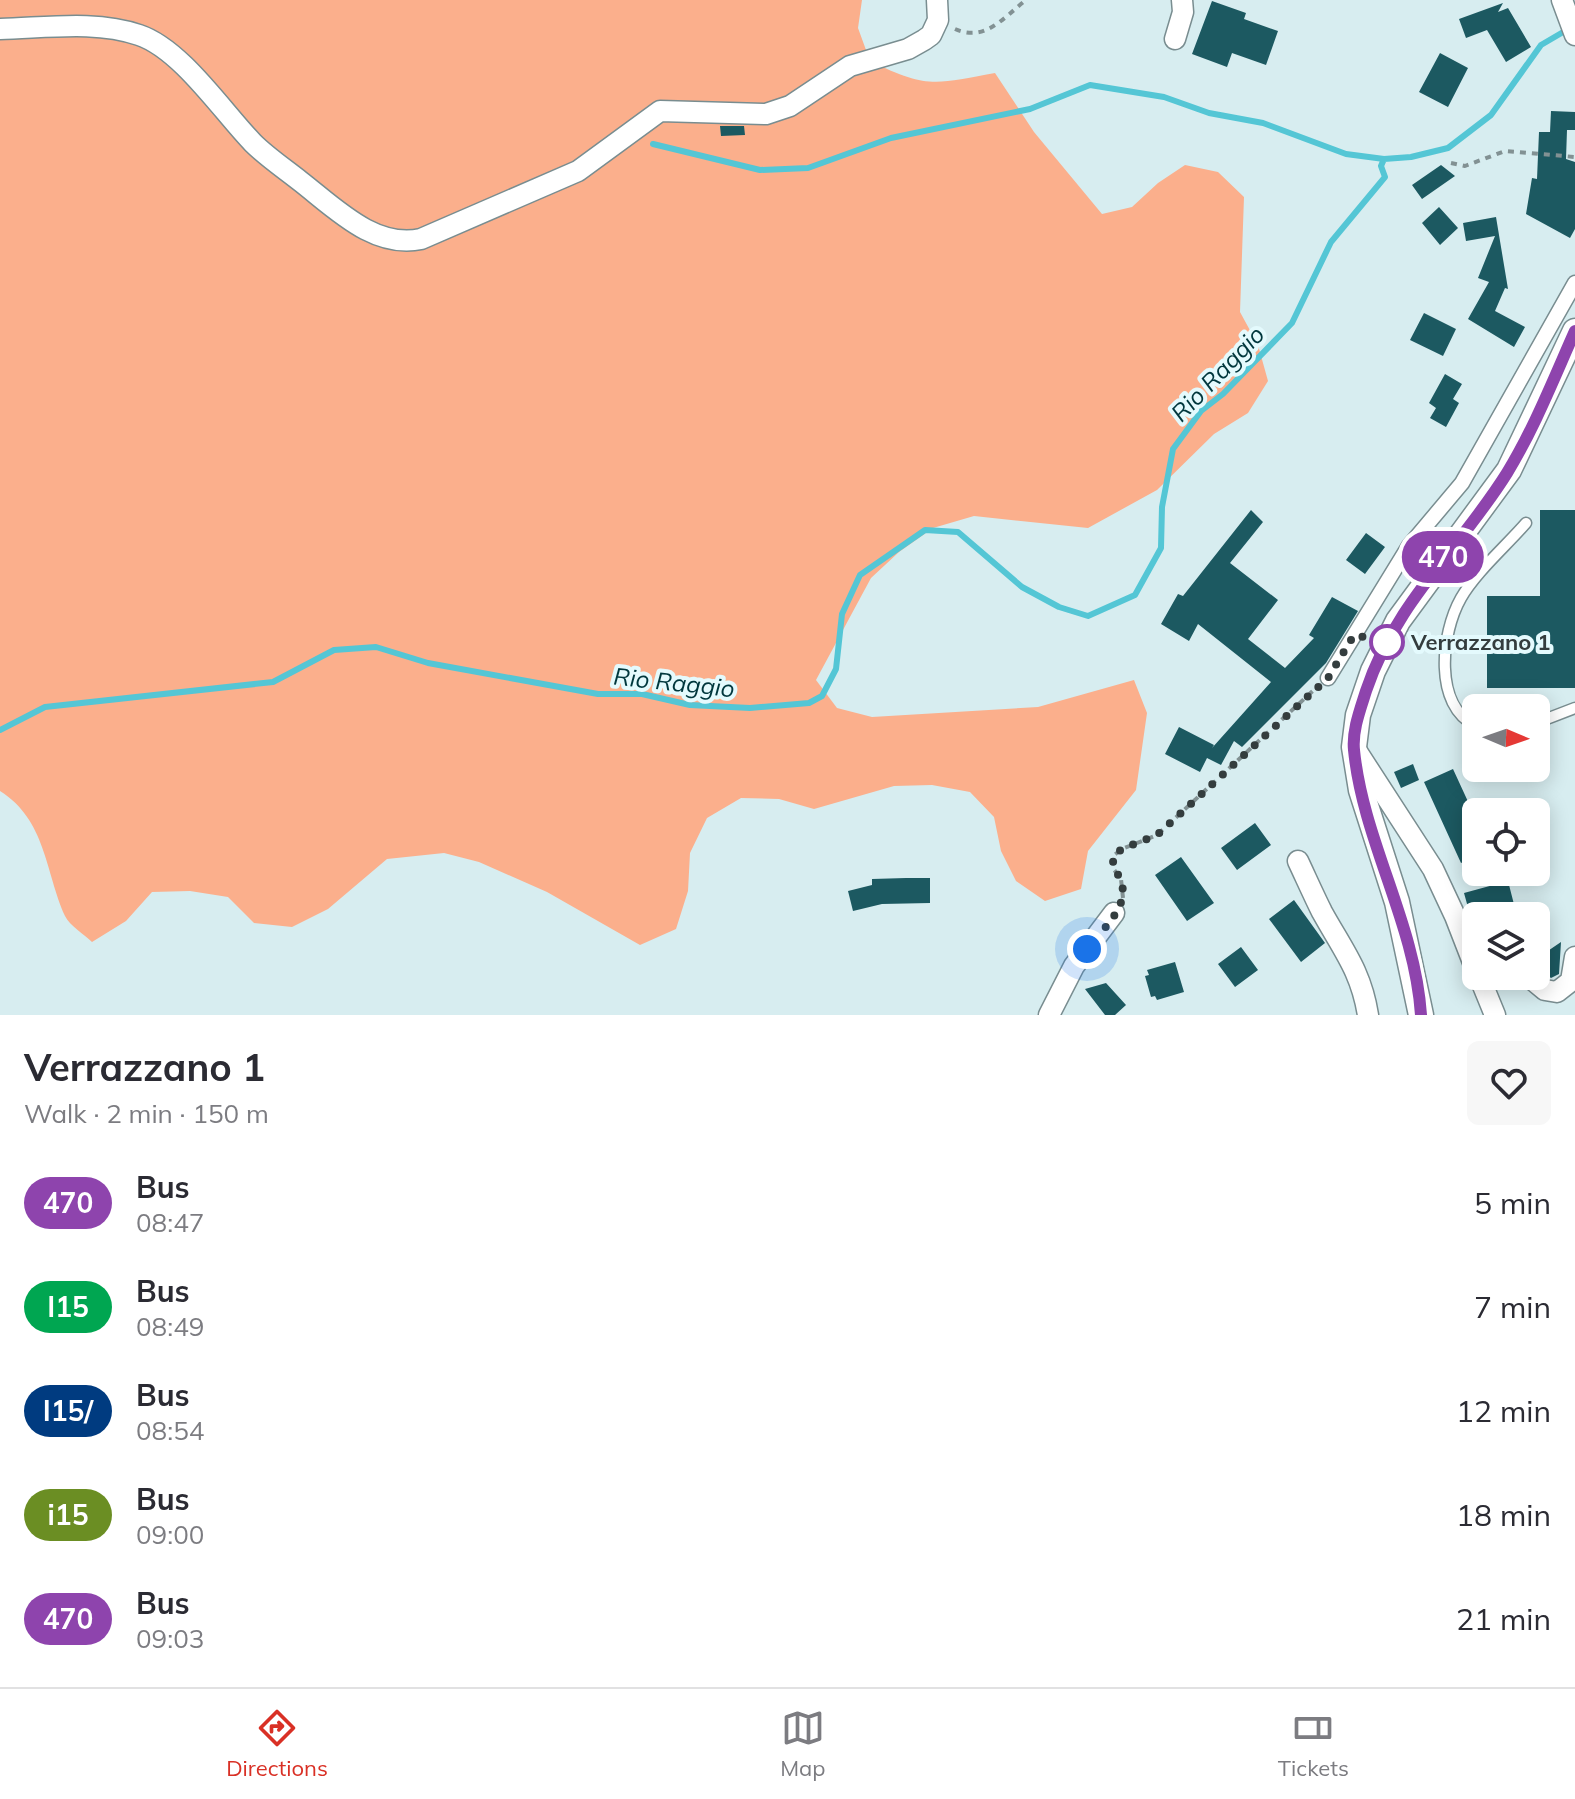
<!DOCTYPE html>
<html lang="en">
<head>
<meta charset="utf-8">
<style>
	:root { --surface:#fff; --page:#f7f7f7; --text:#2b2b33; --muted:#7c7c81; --line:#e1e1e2; --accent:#d93025 }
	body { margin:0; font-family:Mulish,sans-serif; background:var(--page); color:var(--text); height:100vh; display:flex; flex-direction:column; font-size:30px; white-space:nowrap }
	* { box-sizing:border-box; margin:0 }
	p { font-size:26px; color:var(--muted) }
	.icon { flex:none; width:44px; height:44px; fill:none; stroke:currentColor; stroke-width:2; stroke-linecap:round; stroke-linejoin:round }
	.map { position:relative; height:1015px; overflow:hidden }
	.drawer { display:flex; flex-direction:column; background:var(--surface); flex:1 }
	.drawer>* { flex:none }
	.badge { padding:0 16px; border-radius:26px; font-size:28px; line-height:52px }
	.needle { width:52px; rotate:92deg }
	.tools { position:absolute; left:1462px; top:694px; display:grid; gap:16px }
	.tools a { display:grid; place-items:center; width:88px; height:88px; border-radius:12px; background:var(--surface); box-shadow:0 4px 20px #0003; font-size:40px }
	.you { position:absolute; width:40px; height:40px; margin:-20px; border:6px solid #fff; border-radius:50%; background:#1a73e8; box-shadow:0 0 0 12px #1a73e833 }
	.map>.badge { position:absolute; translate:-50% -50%; box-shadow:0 0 0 4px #fff }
	.round { display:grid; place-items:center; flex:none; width:84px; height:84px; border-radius:12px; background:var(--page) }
	.head { display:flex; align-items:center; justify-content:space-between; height:136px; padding:0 24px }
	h1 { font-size:38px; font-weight:700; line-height:60px }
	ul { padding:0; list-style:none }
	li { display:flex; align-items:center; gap:24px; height:104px; padding:0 24px }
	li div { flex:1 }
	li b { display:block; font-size:30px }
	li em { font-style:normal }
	li .badge { min-width:88px; font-weight:700; text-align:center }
	.tabs { display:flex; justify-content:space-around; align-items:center; height:112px; border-top:2px solid var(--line); background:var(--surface); font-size:22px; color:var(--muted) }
	.tabs a { display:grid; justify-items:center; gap:4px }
	.tabs .on { color:var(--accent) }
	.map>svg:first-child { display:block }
	.green { fill:#fbaf8c }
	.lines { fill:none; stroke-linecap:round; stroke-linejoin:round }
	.stream { stroke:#54c6d5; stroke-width:6 }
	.building { fill:#1c5961 }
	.service-casing { stroke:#798d90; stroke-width:13 }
	.pedestrian-casing { stroke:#798d90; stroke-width:17 }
	.minor-casing { stroke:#798d90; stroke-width:23 }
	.tertiary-casing { stroke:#798d90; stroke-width:27 }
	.path { stroke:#829193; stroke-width:4; stroke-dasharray:6 6; stroke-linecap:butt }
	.service { stroke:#fff; stroke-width:10 }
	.pedestrian { stroke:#fff; stroke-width:14 }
	.minor { stroke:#fff; stroke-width:20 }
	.tertiary { stroke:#fff; stroke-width:24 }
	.line-casing { stroke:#fff; stroke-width:18 }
	.line { stroke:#8e44ad; stroke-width:12 }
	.walk { stroke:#343d3e; stroke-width:8; stroke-dasharray:0 14.4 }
	.stop-dot { fill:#fff; stroke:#8e44ad; stroke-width:4 }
	.labels { text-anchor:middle; stroke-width:8; stroke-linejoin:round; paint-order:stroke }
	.stop-label { font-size:22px; font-weight:bold; fill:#343d3e; stroke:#e4fafd; text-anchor:start }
	.water-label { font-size:24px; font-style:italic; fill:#00373d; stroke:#e4fafd }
</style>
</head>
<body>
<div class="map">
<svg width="1575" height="1015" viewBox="0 0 1575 1015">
	<rect width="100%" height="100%" fill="#d7edf0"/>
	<path class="green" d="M0 0H862L858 28 870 61C927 89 935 84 995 73L1034 132 1102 214 1132 207 1158 183 1185 165 1218 172 1244 197 1240 312 1258 345 1268 381 1248 413 1214 434 1157 490 1088 528 974 516 933 528 899 552 871 578 816 680 837 708 872 717 1038 707 1134 680 1147 713 1136 790 1088 851 1081 889 1045 901 1016 881 1001 851 994 817 970 792 932 785 894 786 814 809 779 799 741 798 707 818 690 853 688 891 676 929 640 945 547 892 479 862 444 853 387 859 328 909 292 927 254 923 228 897 190 891 152 892 126 921 92 942C84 934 70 926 65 916 45 871 46 820 0 791Z"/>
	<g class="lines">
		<path class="stream" d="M653 144 760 170 808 168 891 138 1030 109 1090 85 1164 97 1209 113 1263 123 1346 154 1384 159
			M0 730 45 707 273 682 334 650 376 647 428 663 598 694H642L690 705 750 708 809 703 822 696 836 669 842 614 860 575 925 530 958 532 1022 587 1059 607 1088 616 1135 595 1161 548 1162 507 1173 449 1201 411 1223 394 1292 323 1331 242 1385 177 1381 166 1384 159 1411 157 1448 148 1491 115 1541 45 1570 28"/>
	</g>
	<path class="building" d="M1212 1 1246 13 1244 19 1278 31 1266 65 1232 53 1227 67 1192 54Z
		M1503 3 1498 12 1508 8 1531 47 1506 62 1487 30 1466 38 1459 19Z
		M1440 53 1468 68 1448 107 1419 92Z
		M1551 111 1575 112V130H1567L1566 159 1575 162V229L1570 238 1526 214 1532 178 1537 179 1539 132H1550Z
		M720 126H744L745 135 721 136Z
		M1441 165 1455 176 1422 199 1412 185Z
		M1439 207 1458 228 1440 245 1422 223Z
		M1496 217 1508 289 1505 288 1495 311 1525 327 1514 347 1468 319 1489 282 1478 278 1495 236 1466 241 1463 223Z
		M1424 313 1456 329 1443 356 1410 340Z
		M1445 374 1462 384 1453 399 1459 403 1446 427 1430 418 1436 408 1429 403Z
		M1251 510 1263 522 1230 563 1278 600 1248 639 1285 668 1314 638 1309 635 1332 597 1358 611 1326 663 1242 747 1234 741 1221 765 1207 758 1200 772 1165 754 1179 727 1214 745 1212 748 1271 682 1198 624 1189 641 1161 624 1178 594 1183 596Z
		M1540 510H1575V688H1487V596H1540Z
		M1366 533 1385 547 1365 574 1346 560Z
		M1413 764 1419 780 1401 788 1394 772Z
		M1453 769 1476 819V856L1461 863 1424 782Z
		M1255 823 1271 845 1237 870 1221 848Z
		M1181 857 1214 903 1187 921 1155 875Z
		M906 878H930V903L882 904 853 911 848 891 872 885V879Z
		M1508 881 1517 916H1484L1482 911H1469L1464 893Z
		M1294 900 1325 943 1301 962 1269 919Z
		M1561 942 1559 974 1551 978 1536 966V959Z
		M1241 947 1258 970 1235 987 1218 964Z
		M1175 962 1184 992 1157 1000 1155 996 1151 997 1145 976 1149 975 1147 970Z
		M1106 983 1126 1005 1115 1015H1105L1085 989Z"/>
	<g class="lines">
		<g class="service-casing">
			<path id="service" d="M1536 723 1575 708
				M1476 726C1433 706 1441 633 1461 598 1475 573 1507 545 1526 523"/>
		</g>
		<g class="pedestrian-casing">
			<path id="pedestrian" d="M1328 678 1409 546 1462 483 1575 283"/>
		</g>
		<g class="minor-casing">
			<path id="minor" d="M1562 0 1575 35
				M0 29C45 28 96 20 139 35 181 49 222 111 253 143 267 157 285 169 300 181 335 208 374 249 421 239L578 171 660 111 766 114 790 106 850 66 908 49 924 40 931 35 938 20 937 0
				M1175 39 1183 12 1182 0
				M1354 747 1433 869 1455 916 1476 933
				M1298 861C1306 878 1314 896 1322 912 1343 950 1361 971 1368 1015
				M1455 916 1476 970
				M1479 976 1495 1015
				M1528 976 1545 990 1557 992 1571 981 1575 957
				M1049 1015 1074 966 1114 913"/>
		</g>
		<g class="tertiary-casing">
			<path id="tertiary" d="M1421 1015 1397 902 1361 790 1354 747 1358 715 1373 671 1398 621 1509 470 1575 331"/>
		</g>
		<path class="path" d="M955 29C985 42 1002 19 1026 0
			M1451 163 1465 166 1505 151 1575 157
			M1123 898 1121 879 1112 867 1113 856 1122 849 1157 835 1316 688"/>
		<use href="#service" class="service"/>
		<use href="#pedestrian" class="pedestrian"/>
		<use href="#minor" class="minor"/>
		<use href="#tertiary" class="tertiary"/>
	</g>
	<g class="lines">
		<g class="line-casing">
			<path id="line" d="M1421 1015C1415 923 1363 841 1354 750 1352 731 1360 710 1366 691 1396 601 1459 550 1507 473 1534 429 1554 378 1575 331"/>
		</g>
		<use href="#line" class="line"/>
		<path class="walk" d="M1087 949C1101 931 1128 908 1122 885 1119 873 1112 869 1113 856L1122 849 1157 835 1328 678 1354 635 1387 642"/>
	</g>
	<circle class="stop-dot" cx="1387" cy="642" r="16"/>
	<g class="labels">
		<g class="stop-label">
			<text x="1411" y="650">Verrazzano 1</text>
		</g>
		<g class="water-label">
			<text transform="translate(1218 374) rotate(-46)" y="8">Rio Raggio</text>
			<text transform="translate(674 683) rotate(6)" y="8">Rio Raggio</text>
		</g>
	</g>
</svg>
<div class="tools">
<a><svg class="needle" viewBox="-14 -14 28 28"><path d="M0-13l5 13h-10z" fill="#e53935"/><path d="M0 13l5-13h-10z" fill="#7c7c81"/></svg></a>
<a><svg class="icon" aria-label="locate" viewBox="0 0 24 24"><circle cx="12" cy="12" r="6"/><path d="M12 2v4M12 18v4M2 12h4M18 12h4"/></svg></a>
<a><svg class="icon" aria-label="layers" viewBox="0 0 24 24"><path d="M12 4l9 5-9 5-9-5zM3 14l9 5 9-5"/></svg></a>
</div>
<div class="you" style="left:1087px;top:949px"></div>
<b class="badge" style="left:1443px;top:557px;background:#8e44ad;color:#fff">470</b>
</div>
<section class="drawer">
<div class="head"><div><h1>Verrazzano 1</h1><p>Walk · 2 min · 150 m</p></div><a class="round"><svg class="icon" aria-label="heart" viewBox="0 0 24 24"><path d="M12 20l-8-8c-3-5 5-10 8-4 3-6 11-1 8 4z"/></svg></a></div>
<ul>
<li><span class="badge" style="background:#8e44ad;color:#fff">470</span><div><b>Bus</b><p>08:47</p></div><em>5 min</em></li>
<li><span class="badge" style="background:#00a651;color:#fff">I15</span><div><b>Bus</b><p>08:49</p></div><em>7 min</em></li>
<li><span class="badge" style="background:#003b80;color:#fff">I15/</span><div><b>Bus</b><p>08:54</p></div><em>12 min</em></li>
<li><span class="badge" style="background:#6b8e23;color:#fff">i15</span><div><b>Bus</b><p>09:00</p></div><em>18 min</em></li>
<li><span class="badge" style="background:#8e44ad;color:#fff">470</span><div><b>Bus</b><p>09:03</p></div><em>21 min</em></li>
</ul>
</section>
<nav class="tabs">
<a class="on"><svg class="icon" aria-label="directions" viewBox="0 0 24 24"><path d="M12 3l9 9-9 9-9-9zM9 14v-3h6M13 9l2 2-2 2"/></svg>Directions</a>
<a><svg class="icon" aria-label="map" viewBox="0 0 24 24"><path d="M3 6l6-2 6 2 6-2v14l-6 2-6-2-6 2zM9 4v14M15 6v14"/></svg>Map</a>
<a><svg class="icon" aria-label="tickets" viewBox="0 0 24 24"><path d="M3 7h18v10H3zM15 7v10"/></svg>Tickets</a>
</nav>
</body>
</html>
